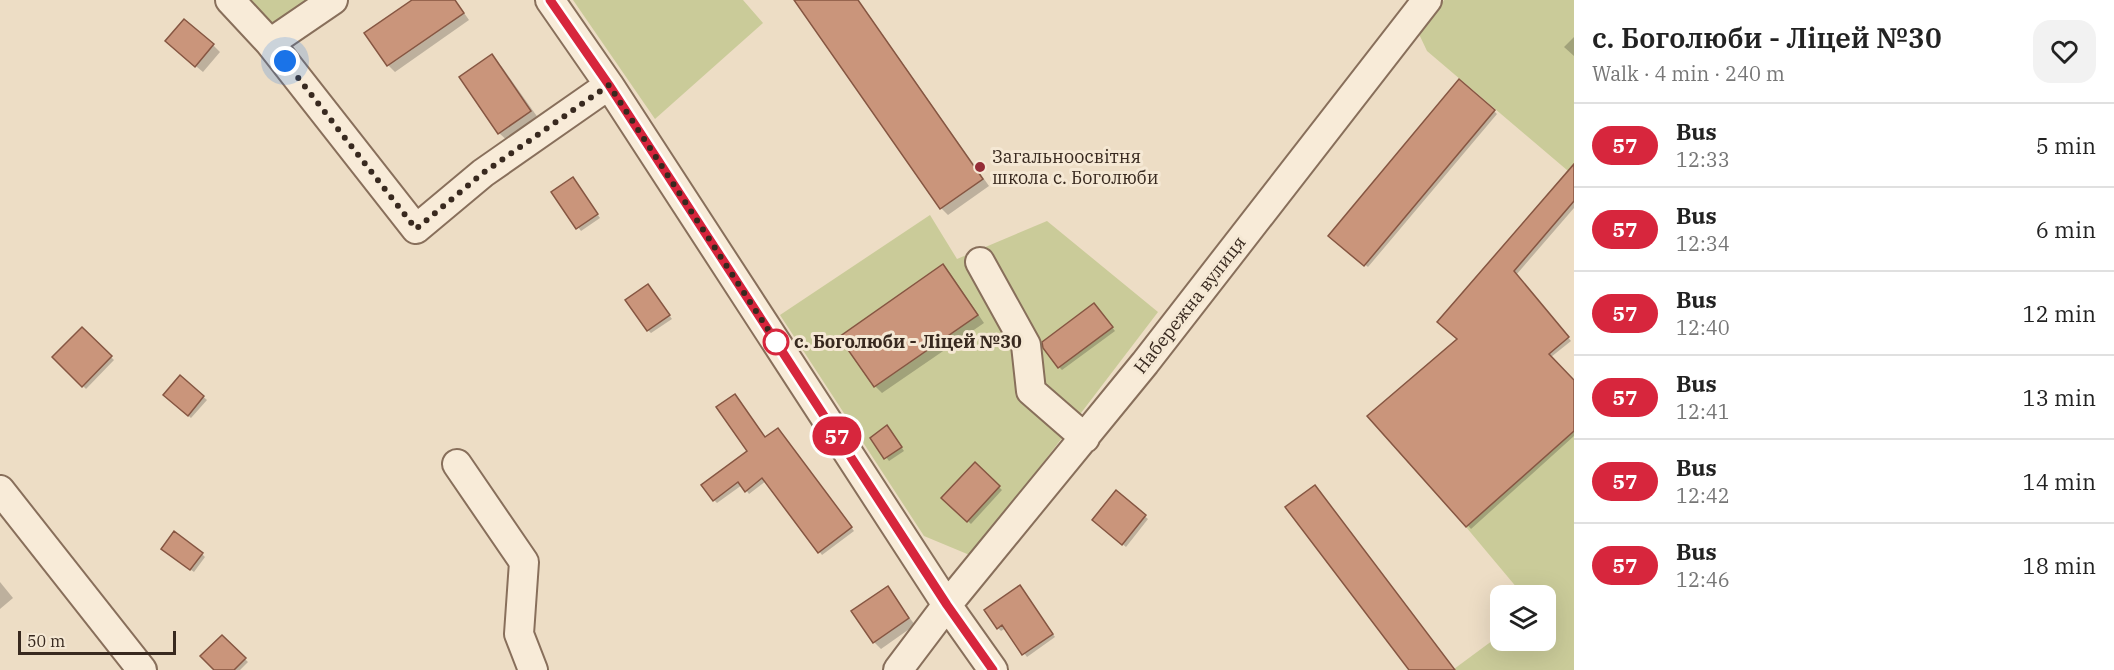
<!DOCTYPE html>
<html lang="en">
<head>
<meta charset="utf-8">
<style>
	:root { --surface:#fff; --page:#f2f2f2; --text:#222; --muted:#767676; --line:#e0e0e0 }
	body { margin:0; font-family:"IBM Plex Serif",serif; background:var(--page); color:var(--text); height:100vh; display:flex; flex-direction:column; font-size:22px; white-space:nowrap }
	* { box-sizing:border-box; margin:0 }
	p { font-size:20px; color:var(--muted) }
	.icon { flex:none; width:33px; height:33px; fill:none; stroke:currentColor; stroke-width:2; stroke-linecap:round; stroke-linejoin:round }
	.map { position:relative; flex:1; overflow:hidden }
	.details { display:flex; flex-direction:column; background:var(--surface); width:540px }
	.details>* { flex:none }
	.badge { padding:0 12px; border-radius:20px; font-size:21px; line-height:39px }
	.fabs { position:absolute; left:1490px; top:585px; display:grid; gap:12px }
	.fabs a { display:grid; place-items:center; width:66px; height:66px; border-radius:12px; background:var(--surface); box-shadow:0 6px 24px #0002; font-size:30px }
	.scale { position:absolute; left:18px; bottom:15px; width:158px; box-sizing:border-box; padding-left:6px; border:3px solid #38291f; border-top:0; font-size:16px; line-height:21px; white-space:nowrap; color:#38291f; -webkit-text-stroke:4px #f5e8d4; paint-order:stroke }
	.you { position:absolute; width:30px; height:30px; margin:-15px; border:4px solid #fff; border-radius:50%; background:#1a73e8; box-shadow:0 0 0 9px #1a73e833 }
	.map>.badge { position:absolute; translate:-50% -50%; box-shadow:0 0 0 3px #fff }
	.round { display:grid; place-items:center; flex:none; width:63px; height:63px; border-radius:18px; background:var(--page) }
	.headline { display:flex; align-items:center; justify-content:space-between; height:102px; padding:0 18px }
	h1 { font-size:28px; font-weight:600; line-height:45px }
	ul { padding:0; list-style:none }
	li { display:flex; align-items:center; gap:18px; height:84px; padding:0 18px; border-top:2px solid var(--line) }
	li div { flex:1 }
	li b { display:block; font-size:22px }
	li em { font-style:normal }
	li .badge { min-width:66px; font-weight:700; text-align:center }
	main { display:flex; flex:1; min-height:0 }
	.map>svg:first-child { display:block }
	.green { fill:#cacb99 }
	.shadow { fill:#0003 }
	.building { fill:#ca957b; stroke:#865642; stroke-width:1.5 }
	.lines { fill:none; stroke-linecap:round; stroke-linejoin:round }
	.minor-casing { stroke:#886f5b; stroke-width:32 }
	.minor { stroke:#f8ebd8; stroke-width:28 }
	.line-casing { stroke:#fff; stroke-width:14 }
	.line { stroke:#d7263d; stroke-width:9 }
	.walk { stroke:#38291f; stroke-width:6; stroke-dasharray:0 10.8 }
	.poi-dot { fill:#952d37; stroke:#f5e8d4; stroke-width:2 }
	.stop-dot { fill:#fff; stroke:#d7263d; stroke-width:3 }
	.labels { text-anchor:middle; stroke-width:6; stroke-linejoin:round; paint-order:stroke }
	.poi-label { font-size:18px; fill:#38291f; stroke:#f5e8d4; text-anchor:start }
	.street-label { font-size:18px; fill:#38291f; stroke:#f5e8d4 }
	.stop-label { font-size:18px; font-weight:bold; fill:#38291f; stroke:#f5e8d4; text-anchor:start }
</style>
</head>
<body>
<main>
<div class="map">
<svg width="1574" height="670" viewBox="0 0 1574 670">
	<rect width="100%" height="100%" fill="#edddc5"/>
	<path class="green" d="M242 0H309L268 27Z
		M573 0H743L763 23 655 119Z
		M1444 0H1574V176L1427 51 1418 32Z
		M930 215 957 259 1047 221 1158 312 972 556 924 536 780 315Z
		M1574 431V670H1455L1454 669 1500 635V640H1545V596L1523 595 1466 527Z"/>
	<path class="shadow" d="M415 0H455L469 20 395 72 388 65Z
		M804 0H858L989 186 948 215 941 208Z
		M1574 37V56L1564 47Z
		M213 45 220 52 203 72 174 48Z
		M492 56 502 67 541 122 510 143 499 133Z
		M1494 111 1497 114 1368 267 1333 239Z
		M1574 178V208L1516 275 1571 341 1551 357 1574 382V436L1471 529 1369 416 1459 339Z
		M575 182 600 218 581 231 553 193Z
		M943 266 950 273 984 323 882 393 875 386 841 337Z
		M651 289 672 319 651 333 648 330Z
		M1097 308 1115 331 1062 370 1059 367Z
		M82 329 114 360 86 389 54 357Z
		M180 377 207 400 191 418 168 398Z
		M890 430 904 451 889 461 872 438Z
		M781 433 854 531 822 555 766 481 749 494 742 485 717 503 714 500 765 439Z
		M975 464 1002 490 971 524 944 498Z
		M1117 492 1148 519 1126 547 1097 523Z
		M166 552 202 554 205 557 194 572Z
		M0 582 13 598 0 609Z
		M887 588 915 625 881 649 874 642Z
		M1022 590 1055 637 1027 657 1006 628 1001 631 998 628Z
		M222 637 248 662 240 670H216Z"/>
	<path class="building" d="M412 0H455L464 13 387 66 364 33Z
		M794 0H858L983 179 940 209Z
		M184 19 214 44 195 67 165 41Z
		M492 54 531 111 498 134 459 77Z
		M1459 79 1495 110 1364 266 1328 236Z
		M1574 164V201L1514 271 1569 337 1549 354 1574 380V431L1466 527 1367 416 1457 339 1437 322Z
		M573 177 598 214 576 229 551 192Z
		M943 264 978 315 874 387 839 337Z
		M648 284 670 315 647 331 625 300Z
		M1094 303 1113 327 1058 368 1043 348 1042 342Z
		M82 327 112 356 82 387 52 357Z
		M180 375 204 396 188 416 163 395Z
		M735 394 765 437 778 428 852 527 818 553 762 478 745 492 738 482 713 501 701 485 747 451 716 407Z
		M887 425 902 447 884 459 870 438Z
		M975 462 1000 486 967 522 941 498Z
		M1315 485 1455 670H1409L1285 507Z
		M1116 490 1146 515 1122 545 1092 520Z
		M174 531 203 553 190 570 161 549Z
		M1020 585 1053 634 1022 655 1002 625 997 629 984 610Z
		M888 586 909 618 873 643 851 611Z
		M222 635 246 658 234 670H214L200 656Z"/>
	<g class="lines">
		<g class="minor-casing">
			<path id="minor" d="M230 0 270 43 416 229 483 173 609 85
				M550 0 609 85 947 605 993 670
				M270 43 333 0
				M980 262 1026 345 1031 391 1085 438
				M457 464 524 562 519 634 533 670
				M0 490 142 670
				M898 670 947 605 1145 363 1427 0"/>
		</g>
		<use href="#minor" class="minor"/>
	</g>
	<g class="lines">
		<g class="line-casing">
			<path id="line" d="M550 0 609 85 947 605 993 670"/>
		</g>
		<use href="#line" class="line"/>
		<path class="walk" d="M285 61 416 229 483 173 609 85 778 345 776 342"/>
	</g>
	<circle class="poi-dot" cx="980" cy="167" r="6"/>
	<circle class="stop-dot" cx="776" cy="342" r="12"/>
	<g class="labels">
		<g class="poi-label">
			<text x="992" y="163">Загальноосвітня<tspan x="992" dy="21">школа с. Боголюби</tspan></text>
		</g>
		<g class="street-label">
			<text transform="translate(1190 305) rotate(-52)" y="6">Набережна вулиця</text>
		</g>
		<g class="stop-label">
			<text x="794" y="348">с. Боголюби - Ліцей №30</text>
		</g>
	</g>
</svg>
<div class="fabs">
<a><svg class="icon" aria-label="layers" viewBox="0 0 24 24"><path d="M12 4l9 5-9 5-9-5zM3 14l9 5 9-5"/></svg></a>
</div>
<div class="scale">50 m</div>
<div class="you" style="left:285px;top:61px"></div>
<b class="badge" style="left:837px;top:436px;background:#d7263d;color:#fff">57</b>
</div>
<section class="details">
<div class="headline"><div><h1>с. Боголюби - Ліцей №30</h1><p>Walk · 4 min · 240 m</p></div><a class="round"><svg class="icon" aria-label="heart" viewBox="0 0 24 24"><path d="M12 20l-8-8c-3-5 5-10 8-4 3-6 11-1 8 4z"/></svg></a></div>
<ul>
<li><span class="badge" style="background:#d7263d;color:#fff">57</span><div><b>Bus</b><p>12:33</p></div><em>5 min</em></li>
<li><span class="badge" style="background:#d7263d;color:#fff">57</span><div><b>Bus</b><p>12:34</p></div><em>6 min</em></li>
<li><span class="badge" style="background:#d7263d;color:#fff">57</span><div><b>Bus</b><p>12:40</p></div><em>12 min</em></li>
<li><span class="badge" style="background:#d7263d;color:#fff">57</span><div><b>Bus</b><p>12:41</p></div><em>13 min</em></li>
<li><span class="badge" style="background:#d7263d;color:#fff">57</span><div><b>Bus</b><p>12:42</p></div><em>14 min</em></li>
<li><span class="badge" style="background:#d7263d;color:#fff">57</span><div><b>Bus</b><p>12:46</p></div><em>18 min</em></li>
</ul>
</section>
</main>
</body>
</html>
